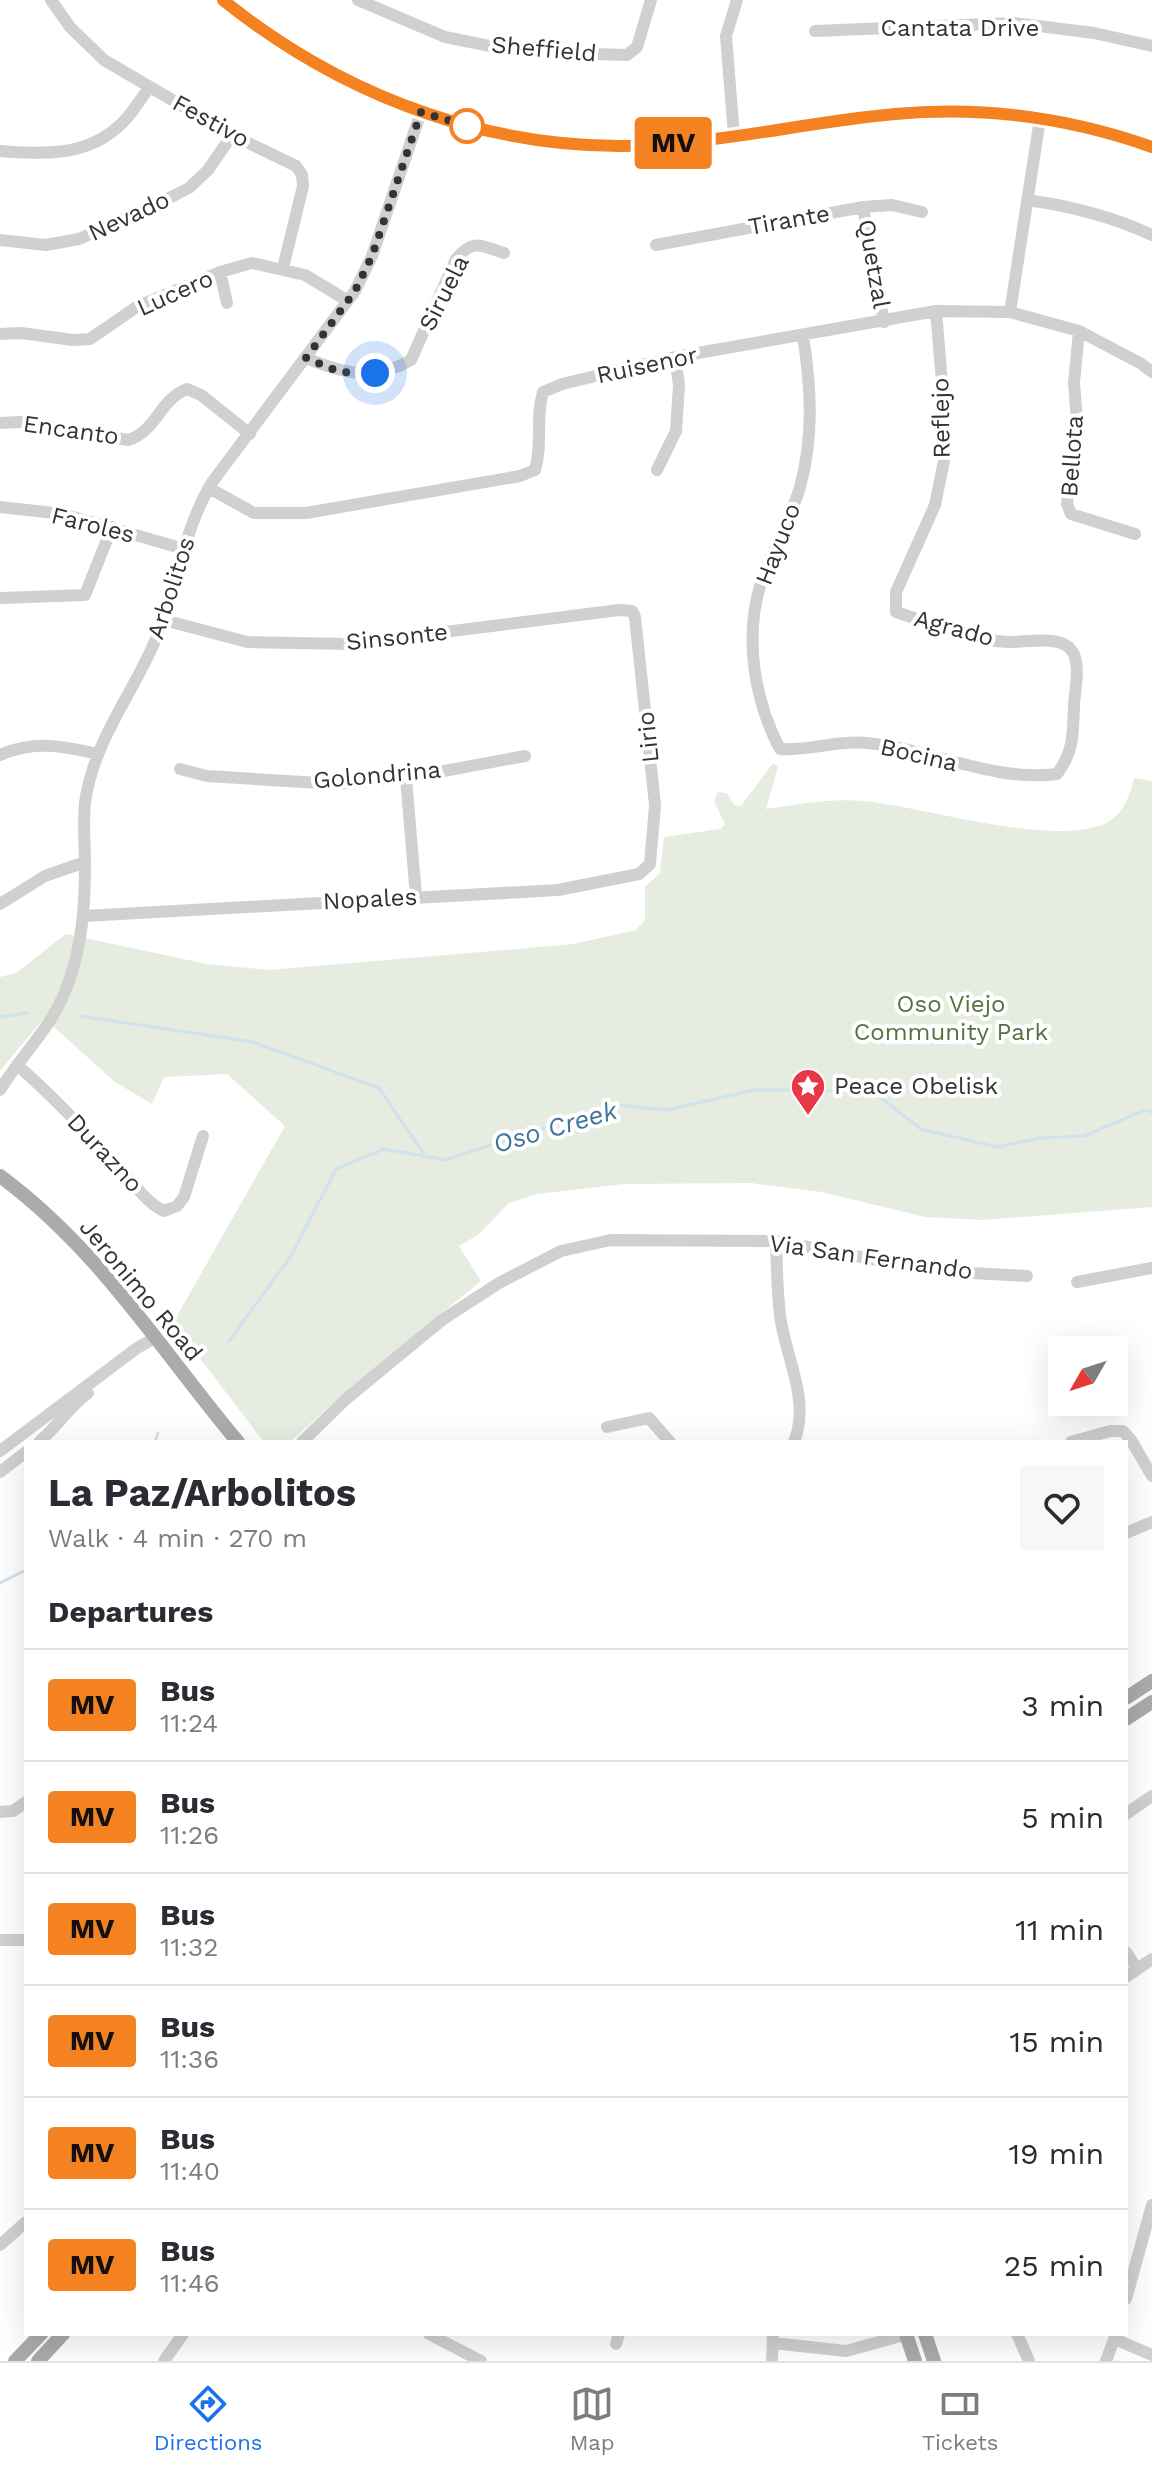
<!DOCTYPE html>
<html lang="en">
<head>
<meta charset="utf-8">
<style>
	:root { --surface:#fff; --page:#f7f7f7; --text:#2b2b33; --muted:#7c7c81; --line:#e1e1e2; --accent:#1a73e8 }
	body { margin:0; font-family:"Work Sans",sans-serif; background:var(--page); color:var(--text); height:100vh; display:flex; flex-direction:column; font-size:30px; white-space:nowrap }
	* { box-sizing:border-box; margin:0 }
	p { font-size:26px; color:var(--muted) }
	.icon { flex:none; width:44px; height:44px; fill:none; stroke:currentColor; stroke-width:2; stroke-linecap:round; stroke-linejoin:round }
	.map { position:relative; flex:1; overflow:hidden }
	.drawer { position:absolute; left:24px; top:1440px; width:1104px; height:896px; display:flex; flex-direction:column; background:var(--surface); border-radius:0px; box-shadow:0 8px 32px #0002 }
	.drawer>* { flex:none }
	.badge { padding:0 16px; border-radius:6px; font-size:28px; line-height:52px }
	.needle { width:52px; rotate:231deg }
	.tools { position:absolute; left:1048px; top:1336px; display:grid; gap:16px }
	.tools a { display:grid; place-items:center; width:80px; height:80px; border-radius:0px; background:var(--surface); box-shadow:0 8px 32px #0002; font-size:40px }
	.you { position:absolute; width:40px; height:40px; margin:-20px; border:6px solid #fff; border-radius:50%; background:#1a73e8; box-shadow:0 0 0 12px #1a73e833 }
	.map>.badge { position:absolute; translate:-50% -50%; box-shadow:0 0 0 4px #fff }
	h2 { padding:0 24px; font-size:30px; line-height:72px }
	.round { display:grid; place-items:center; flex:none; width:84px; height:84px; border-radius:0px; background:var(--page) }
	.head { display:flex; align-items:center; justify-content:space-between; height:136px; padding:0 24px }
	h1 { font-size:38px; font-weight:700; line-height:60px }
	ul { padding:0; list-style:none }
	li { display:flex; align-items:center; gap:24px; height:112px; padding:0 24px; border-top:2px solid var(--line) }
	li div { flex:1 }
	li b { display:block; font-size:30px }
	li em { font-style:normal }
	li .badge { min-width:88px; font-weight:700; text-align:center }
	.dock { display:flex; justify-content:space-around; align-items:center; height:112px; border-top:2px solid var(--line); background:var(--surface); font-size:22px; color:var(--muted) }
	.dock a { display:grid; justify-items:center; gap:4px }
	.dock .on { color:var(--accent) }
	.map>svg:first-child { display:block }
	.green { fill:#e6ecdf }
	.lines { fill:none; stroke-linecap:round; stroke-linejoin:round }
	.stream { stroke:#cfe2ee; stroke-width:3 }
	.minor { stroke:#d0d0d0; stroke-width:12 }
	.major { stroke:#ababab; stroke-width:14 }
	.line-casing { stroke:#fff; stroke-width:18 }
	.line { stroke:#f58220; stroke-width:12 }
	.walk { stroke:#333; stroke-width:8; stroke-dasharray:0 14.4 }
	.stop-dot { fill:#fff; stroke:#f58220; stroke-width:4 }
	.labels { text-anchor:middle; stroke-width:8; stroke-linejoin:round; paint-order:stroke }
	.street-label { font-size:24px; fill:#333; stroke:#fff }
	.park-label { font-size:24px; fill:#56703f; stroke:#fff }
	.poi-label { font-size:24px; fill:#333; stroke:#fff; text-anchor:start }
	.water-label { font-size:26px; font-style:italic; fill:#3f7597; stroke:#fff }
</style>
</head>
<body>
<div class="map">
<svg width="1152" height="2361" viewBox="0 0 1152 2361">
	<rect width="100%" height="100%" fill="#fff"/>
	<path class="green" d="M773 763 778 767 766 809C799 804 831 798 864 801 926 807 1052 848 1106 823 1122 816 1131 794 1134 778L1152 781V1207L983 1220 925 1217 822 1192 751 1183 623 1184 537 1194 509 1203 479 1234 459 1246 481 1281 351 1387 290 1442H264L173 1323 285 1126 227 1074 164 1077 152 1104 115 1082 44 1018 0 1071V977L16 973 66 934 207 964 269 970 574 944 636 930 645 920V887L660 873 664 837 720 829 725 824 714 801 718 792 727 793 734 805 741 806Z"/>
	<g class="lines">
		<path class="stream" d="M80 1016 253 1042 379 1088 425 1156
			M0 1017 27 1013
			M229 1341 291 1256 336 1169 384 1149 445 1160 615 1105 667 1110 754 1090 872 1091 921 1129 997 1147 1040 1138 1084 1136 1145 1110 1152 1112
			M155 1442 158 1433
			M0 1583 26 1570"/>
		<path class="minor" d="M51 0 70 27 104 60 232 135 296 166 302 175 303 186 283 268
			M358 0 445 37 520 52 627 55 637 47 651 0
			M815 31 1014 23 1094 33 1152 46
			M734 136 726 36 737 0
			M0 151C43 154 85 157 119 126 131 116 140 99 150 87
			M1027 200C1071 206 1111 216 1152 235
			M863 207 884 322
			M0 240 46 245 79 239 167 199 189 188 208 170 232 135
			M656 245 863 207 892 205 922 212
			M220 272 227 303
			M1010 312 1040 119
			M1079 331 1074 383 1078 433 1067 504 1071 514 1135 534
			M0 334 21 333 73 340 90 339 138 306 220 272 252 263 305 275 348 301
			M803 336C811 386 814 437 800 487 790 520 772 551 761 583 744 636 754 700 780 749 809 751 838 740 867 743 932 749 991 782 1057 774 1074 752 1073 732 1074 705 1075 689 1081 664 1072 651 1061 634 1026 643 1008 642 969 640 933 624 896 612V592L935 505 944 461 946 431 936 311
			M306 358C342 373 375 382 411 360L456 259C473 238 482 246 504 253
			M0 423 20 422 128 440C156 432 159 400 187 389L201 395 250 434
			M657 470 676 431 679 385 675 357
			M209 488 254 513H306L520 476 535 470C543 444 535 418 543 392L562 384 675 357 936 311 1010 312 1079 331 1140 363 1152 372
			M0 507 63 514 184 549
			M0 598 85 595 112 527
			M0 755C34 740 63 746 98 754
			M180 769 207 776 336 784 406 778 525 756
			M406 778 416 896
			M0 904 45 876 85 862
			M84 916 558 890 639 874 650 864 655 805 635 617 632 611 619 610 350 644 247 642 164 620
			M17 1065C54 1097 86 1132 120 1168 134 1183 145 1202 164 1211L177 1206 184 1197 203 1136
			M0 1090C20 1057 49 1030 64 994 82 951 85 909 85 863 85 841 82 818 86 796 97 736 132 695 155 641 178 589 182 530 213 481L355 291 372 256 421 112
			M776 1241C777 1266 777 1291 780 1315 785 1357 811 1400 794 1442
			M1077 1282 1152 1268
			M607 1427 649 1418 670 1442
			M39 1442C57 1427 69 1407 88 1393
			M302 1442 346 1399 442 1320 499 1283 561 1251 611 1240 776 1241 934 1271 1027 1276
			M1071 1442 1110 1431H1123L1131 1440 1152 1476
			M0 1451 137 1348 155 1338
			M0 1472 26 1452
			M1126 1533 1152 1522
			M0 1812 13 1811 26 1802
			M1126 1814 1152 1796
			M0 1940H26
			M1126 1952 1137 1969
			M1126 1977 1152 1959
			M0 2245 26 2222
			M1126 2299 1152 2205
			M429 2334 481 2361
			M1017 2334 1029 2361
			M1115 2339 1152 2355
			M773 2343 846 2351 908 2334
			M616 2344 619 2334
			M164 2361 183 2334
			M772 2361 773 2334
			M1106 2361 1116 2334"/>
		<path class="major" d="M223 0C346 99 496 154 655 145 736 140 815 121 895 114 982 106 1070 119 1152 147
			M0 1176C100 1250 160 1349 238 1442
			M1126 1698 1152 1681
			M1126 1719 1152 1702
			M906 2334 915 2361
			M925 2334 934 2361
			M15 2361 41 2334
			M38 2361 63 2334"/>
	</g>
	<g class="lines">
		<g class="line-casing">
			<path id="line" d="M223 0C346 99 497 154 655 145 736 140 815 121 895 114 982 106 1070 118 1152 147"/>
		</g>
		<use href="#line" class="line"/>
		<path class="walk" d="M375 373 340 372 306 358 355 291 372 256 421 112 467 126"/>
	</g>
	<defs>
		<g id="sight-pin" transform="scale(1.8)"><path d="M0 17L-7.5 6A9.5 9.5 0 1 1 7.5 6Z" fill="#e63946" stroke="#fff"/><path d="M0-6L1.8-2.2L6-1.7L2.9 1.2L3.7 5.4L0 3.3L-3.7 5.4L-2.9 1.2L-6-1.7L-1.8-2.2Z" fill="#fff"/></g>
	</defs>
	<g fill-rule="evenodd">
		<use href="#sight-pin" x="808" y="1086"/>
	</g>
	<circle class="stop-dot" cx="467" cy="126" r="16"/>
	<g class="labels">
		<g class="street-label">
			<text x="960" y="36">Cantata Drive</text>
			<text transform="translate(544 49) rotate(5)" y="8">Sheffield</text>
			<text transform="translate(211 121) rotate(29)" y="8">Festivo</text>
			<text transform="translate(129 216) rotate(-25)" y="8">Nevado</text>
			<text transform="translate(789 220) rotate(-10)" y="8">Tirante</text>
			<text transform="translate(874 264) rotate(80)" y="8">Quetzal</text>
			<text transform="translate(175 293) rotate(-24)" y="8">Lucero</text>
			<text transform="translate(444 293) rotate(-63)" y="8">Siruela</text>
			<text transform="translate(647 365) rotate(-12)" y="8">Ruisenor</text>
			<text transform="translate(941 418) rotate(-91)" y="8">Reflejo</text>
			<text transform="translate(71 430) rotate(8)" y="8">Encanto</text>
			<text transform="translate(1072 456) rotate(-86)" y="8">Bellota</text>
			<text transform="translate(93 525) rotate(14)" y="8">Faroles</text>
			<text transform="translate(778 544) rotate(-69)" y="8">Hayuco</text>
			<text transform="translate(171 588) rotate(-72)" y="8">Arbolitos</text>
			<text transform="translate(954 628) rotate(15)" y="8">Agrado</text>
			<text transform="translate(397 637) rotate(-6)" y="8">Sinsonte</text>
			<text transform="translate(648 737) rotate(-96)" y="8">Lirio</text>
			<text transform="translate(919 755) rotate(13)" y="8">Bocina</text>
			<text transform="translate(377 775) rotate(-5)" y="8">Golondrina</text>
			<text transform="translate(370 899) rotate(-3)" y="8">Nopales</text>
			<text transform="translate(105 1153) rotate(47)" y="8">Durazno</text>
			<text transform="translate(871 1257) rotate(8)" y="8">Via San Fernando</text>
			<text transform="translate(141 1290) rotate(50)" y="8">Jeronimo Road</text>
		</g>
		<g class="park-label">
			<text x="951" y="1012">Oso Viejo<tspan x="951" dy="28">Community Park</tspan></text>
		</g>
		<g class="poi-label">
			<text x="834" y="1094">Peace Obelisk</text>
		</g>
		<g class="water-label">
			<text transform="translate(555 1127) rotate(-16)" y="9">Oso Creek</text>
		</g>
	</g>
</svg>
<div class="tools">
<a><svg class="needle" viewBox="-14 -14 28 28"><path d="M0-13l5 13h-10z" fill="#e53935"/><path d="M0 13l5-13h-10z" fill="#7c7c81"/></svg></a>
</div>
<div class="you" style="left:375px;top:373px"></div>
<b class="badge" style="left:673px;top:143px;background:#f58220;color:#111">MV</b>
<section class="drawer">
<div class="head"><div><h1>La Paz/Arbolitos</h1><p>Walk · 4 min · 270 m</p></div><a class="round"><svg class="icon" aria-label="heart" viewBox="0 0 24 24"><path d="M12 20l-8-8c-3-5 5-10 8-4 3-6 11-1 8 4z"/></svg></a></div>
<h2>Departures</h2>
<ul>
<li><span class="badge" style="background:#f58220;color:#111">MV</span><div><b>Bus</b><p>11:24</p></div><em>3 min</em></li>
<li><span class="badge" style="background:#f58220;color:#111">MV</span><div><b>Bus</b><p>11:26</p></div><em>5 min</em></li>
<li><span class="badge" style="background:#f58220;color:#111">MV</span><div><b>Bus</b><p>11:32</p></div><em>11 min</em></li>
<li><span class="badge" style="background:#f58220;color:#111">MV</span><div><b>Bus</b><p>11:36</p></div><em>15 min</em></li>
<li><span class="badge" style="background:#f58220;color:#111">MV</span><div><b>Bus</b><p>11:40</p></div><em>19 min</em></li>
<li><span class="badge" style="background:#f58220;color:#111">MV</span><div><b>Bus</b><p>11:46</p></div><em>25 min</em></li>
</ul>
</section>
</div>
<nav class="dock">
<a class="on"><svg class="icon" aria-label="directions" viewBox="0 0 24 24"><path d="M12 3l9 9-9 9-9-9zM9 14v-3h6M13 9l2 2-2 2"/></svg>Directions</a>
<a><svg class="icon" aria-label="map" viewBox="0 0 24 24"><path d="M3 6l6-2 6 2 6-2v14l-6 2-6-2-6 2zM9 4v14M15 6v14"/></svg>Map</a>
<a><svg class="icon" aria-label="tickets" viewBox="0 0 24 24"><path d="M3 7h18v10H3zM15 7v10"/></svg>Tickets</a>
</nav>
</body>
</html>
